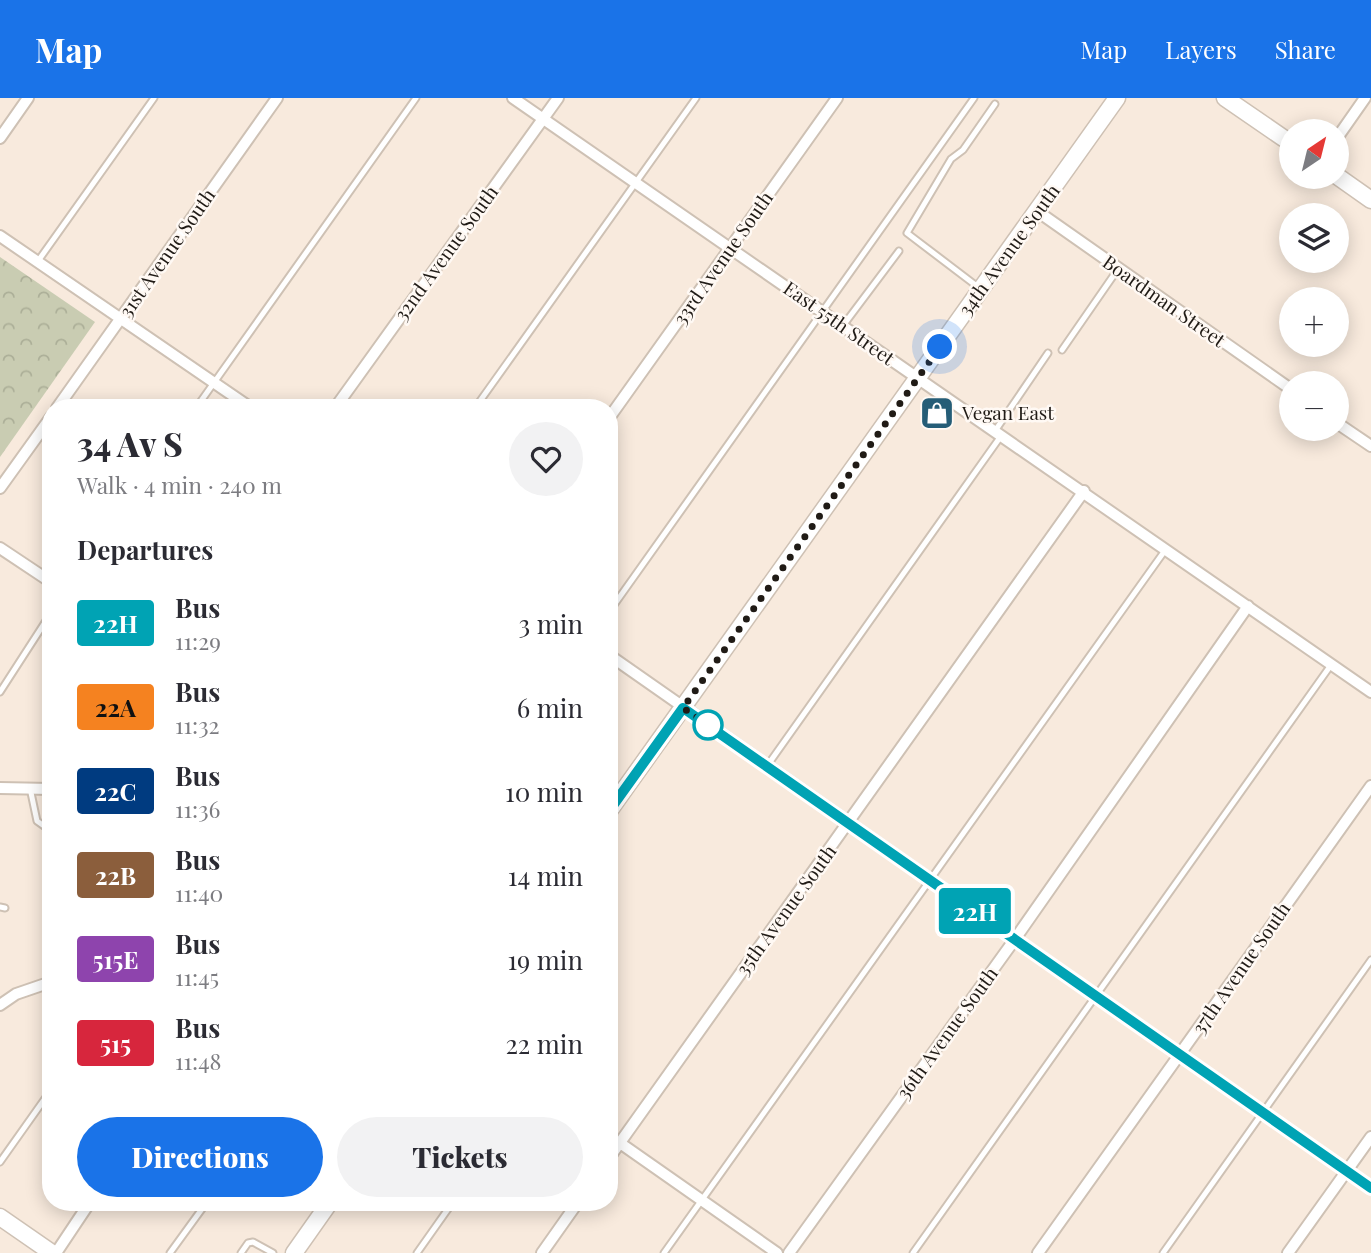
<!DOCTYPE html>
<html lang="en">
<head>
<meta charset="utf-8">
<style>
	:root { --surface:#fff; --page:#f2f2f3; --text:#2b2b33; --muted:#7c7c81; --accent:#1a73e8 }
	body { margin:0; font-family:"Playfair Display",serif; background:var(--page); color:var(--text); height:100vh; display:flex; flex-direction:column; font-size:26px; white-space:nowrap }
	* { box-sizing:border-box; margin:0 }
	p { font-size:23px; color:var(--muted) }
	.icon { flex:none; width:38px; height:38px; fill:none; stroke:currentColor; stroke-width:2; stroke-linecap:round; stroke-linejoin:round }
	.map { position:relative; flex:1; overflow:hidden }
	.drawer { position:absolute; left:42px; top:301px; width:576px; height:812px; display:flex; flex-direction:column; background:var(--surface); border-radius:28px; box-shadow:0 4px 18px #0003 }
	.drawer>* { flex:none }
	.badge { padding:0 14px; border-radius:5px; font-size:24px; line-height:46px }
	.needle { width:46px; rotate:35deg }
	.controls { position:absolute; left:1279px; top:21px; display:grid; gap:14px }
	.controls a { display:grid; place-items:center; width:70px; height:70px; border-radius:50%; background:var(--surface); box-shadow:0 4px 18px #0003; font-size:35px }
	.you { position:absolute; width:35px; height:35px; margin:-18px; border:5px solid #fff; border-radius:50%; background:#1a73e8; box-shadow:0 0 0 10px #1a73e833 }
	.map>.badge { position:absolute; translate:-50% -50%; box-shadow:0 0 0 4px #fff }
	h2 { padding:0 35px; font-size:26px; line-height:63px }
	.round { display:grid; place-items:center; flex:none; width:74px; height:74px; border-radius:37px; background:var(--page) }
	.summary { display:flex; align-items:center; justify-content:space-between; height:119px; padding:0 35px }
	h1 { font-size:33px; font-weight:800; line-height:52px }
	.action { display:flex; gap:14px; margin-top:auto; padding:14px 35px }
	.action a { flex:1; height:80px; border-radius:42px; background:var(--accent); color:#fff; font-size:28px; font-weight:800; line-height:80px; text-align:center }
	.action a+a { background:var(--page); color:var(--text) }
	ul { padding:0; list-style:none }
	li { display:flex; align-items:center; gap:21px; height:84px; padding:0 35px }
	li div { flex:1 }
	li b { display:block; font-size:26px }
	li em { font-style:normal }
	li .badge { min-width:77px; font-weight:700; text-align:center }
	header { display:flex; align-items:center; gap:42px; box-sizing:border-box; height:98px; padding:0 35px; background:var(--accent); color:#fff }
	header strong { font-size:33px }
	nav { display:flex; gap:38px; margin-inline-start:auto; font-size:24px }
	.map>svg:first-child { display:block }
	.park { fill:url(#park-crowns) }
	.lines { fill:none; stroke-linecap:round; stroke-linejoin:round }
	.lane-casing { stroke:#cec1b4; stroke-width:9 }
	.street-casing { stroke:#cec1b4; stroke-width:14 }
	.secondary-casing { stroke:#cec1b4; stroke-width:19 }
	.lane { stroke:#fff; stroke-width:5 }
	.street { stroke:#fff; stroke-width:10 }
	.secondary { stroke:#fff; stroke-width:16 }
	.line-casing { stroke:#fff; stroke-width:16 }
	.line { stroke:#00a3b4; stroke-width:10 }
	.walk { stroke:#201b16; stroke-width:7; stroke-dasharray:0 12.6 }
	.stop-dot { fill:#fff; stroke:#00a3b4; stroke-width:3.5 }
	.labels { text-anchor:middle; stroke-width:5; stroke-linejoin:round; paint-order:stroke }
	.street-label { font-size:19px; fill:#201b16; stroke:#fff9f4 }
	.poi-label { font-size:19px; fill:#201b16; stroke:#fff9f4; text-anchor:start }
</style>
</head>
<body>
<header>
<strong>Map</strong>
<nav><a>Map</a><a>Layers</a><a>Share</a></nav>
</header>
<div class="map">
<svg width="1371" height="1155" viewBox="0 0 1371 1155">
	<defs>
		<pattern id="park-crowns" width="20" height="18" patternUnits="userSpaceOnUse" patternTransform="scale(1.75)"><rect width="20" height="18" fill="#c9ccb2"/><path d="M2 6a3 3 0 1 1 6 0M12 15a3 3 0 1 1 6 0" fill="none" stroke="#acaf98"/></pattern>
	</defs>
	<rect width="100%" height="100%" fill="#f8eadd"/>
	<path class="park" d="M0 159 95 224 0 359Z"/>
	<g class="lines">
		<g class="lane-casing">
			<path id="lane" d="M38 163 154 0
				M978 189 907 135 951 61 963 52 995 6
				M842 229 899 153
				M1062 252 1118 171
				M196 310 416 0
				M475 310 696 0
				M995 333 1048 255
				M609 514 974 0
				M0 594 51 515
				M767 668 1001 338
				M30 690 37 723 51 733
				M0 809 5 810
				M0 1064 51 992
				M170 1155 207 1104
				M241 1155 248 1145 253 1144 273 1155
				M417 1155 453 1104
				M664 1155 1166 451
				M913 1155 1331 567
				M1163 1155 1371 862"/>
		</g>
		<g class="street-casing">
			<path id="street" d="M513 0 1371 594
				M0 40 28 0
				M1337 40 1365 0
				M1037 113 1292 292
				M0 138 251 310
				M57 310 277 0
				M335 310 558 0
				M609 320 837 0
				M1337 325 1371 348
				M0 390 51 319
				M0 450 51 484
				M609 557 1371 1090
				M0 690 51 691
				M0 907 16 896 51 884
				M620 1045 777 1155
				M609 1060 1084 393
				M56 1155 90 1104
				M542 1155 578 1104
				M789 1155 1015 841 1248 508
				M1038 1155 1371 688
				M1288 1155 1371 1039"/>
		</g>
		<g class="secondary-casing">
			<path id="secondary" d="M1225 0 1292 46
				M1337 78 1371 102
				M609 713 1117 0
				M0 1119 52 1155
				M294 1155 330 1104"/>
		</g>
		<use href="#lane" class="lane"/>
		<use href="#street" class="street"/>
		<use href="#secondary" class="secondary"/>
	</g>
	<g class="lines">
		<g class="line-casing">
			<path id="line" d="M609 713 683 610 1371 1090"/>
		</g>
		<use href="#line" class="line"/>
		<path class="walk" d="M708 627 713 630 683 610 940 249"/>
	</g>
	<defs>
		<g id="shop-square" transform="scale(1.75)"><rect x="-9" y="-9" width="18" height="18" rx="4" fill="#255d77" stroke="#fff9f4"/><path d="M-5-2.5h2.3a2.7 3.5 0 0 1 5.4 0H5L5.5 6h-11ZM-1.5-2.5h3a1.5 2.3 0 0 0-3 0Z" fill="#fff"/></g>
	</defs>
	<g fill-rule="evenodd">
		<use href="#shop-square" x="937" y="315"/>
	</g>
	<circle class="stop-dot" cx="708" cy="627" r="14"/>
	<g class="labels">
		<g class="street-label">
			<text transform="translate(1009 152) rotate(-54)" y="7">34th Avenue South</text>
			<text transform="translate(167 155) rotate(-55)" y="7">31st Avenue South</text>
			<text transform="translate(446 155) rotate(-54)" y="7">32nd Avenue South</text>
			<text transform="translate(723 160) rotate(-55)" y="7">33rd Avenue South</text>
			<text transform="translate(1164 203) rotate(35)" y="7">Boardman Street</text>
			<text transform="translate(839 225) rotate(35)" y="7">East 55th Street</text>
			<text transform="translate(786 812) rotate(-54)" y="7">35th Avenue South</text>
			<text transform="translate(1241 870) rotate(-55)" y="7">37th Avenue South</text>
			<text transform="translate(947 935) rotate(-54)" y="7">36th Avenue South</text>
		</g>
		<g class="poi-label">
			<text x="962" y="322">Vegan East</text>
		</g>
	</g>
</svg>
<div class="controls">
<a><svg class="needle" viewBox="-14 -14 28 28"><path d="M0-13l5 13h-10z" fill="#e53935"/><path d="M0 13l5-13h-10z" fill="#7c7c81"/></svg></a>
<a><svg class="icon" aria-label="layers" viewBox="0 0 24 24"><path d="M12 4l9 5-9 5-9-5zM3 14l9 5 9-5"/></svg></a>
<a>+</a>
<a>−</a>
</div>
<div class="you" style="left:940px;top:249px"></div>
<b class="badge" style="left:975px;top:813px;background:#00a3b4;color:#fff">22H</b>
<section class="drawer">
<div class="summary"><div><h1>34 Av S</h1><p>Walk · 4 min · 240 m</p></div><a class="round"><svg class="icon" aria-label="heart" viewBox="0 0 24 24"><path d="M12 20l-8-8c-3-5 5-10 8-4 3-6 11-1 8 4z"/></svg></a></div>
<h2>Departures</h2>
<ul>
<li><span class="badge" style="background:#00a3b4;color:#fff">22H</span><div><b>Bus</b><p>11:29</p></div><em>3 min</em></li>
<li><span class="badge" style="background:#f58220;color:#111">22A</span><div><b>Bus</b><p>11:32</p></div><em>6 min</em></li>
<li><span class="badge" style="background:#003b80;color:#fff">22C</span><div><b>Bus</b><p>11:36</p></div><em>10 min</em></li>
<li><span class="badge" style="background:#8b5e3c;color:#fff">22B</span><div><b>Bus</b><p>11:40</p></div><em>14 min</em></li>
<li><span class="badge" style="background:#8e44ad;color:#fff">515E</span><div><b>Bus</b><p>11:45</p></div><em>19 min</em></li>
<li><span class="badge" style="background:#d7263d;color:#fff">515</span><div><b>Bus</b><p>11:48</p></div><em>22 min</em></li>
</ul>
<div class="action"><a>Directions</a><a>Tickets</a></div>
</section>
</div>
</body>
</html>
